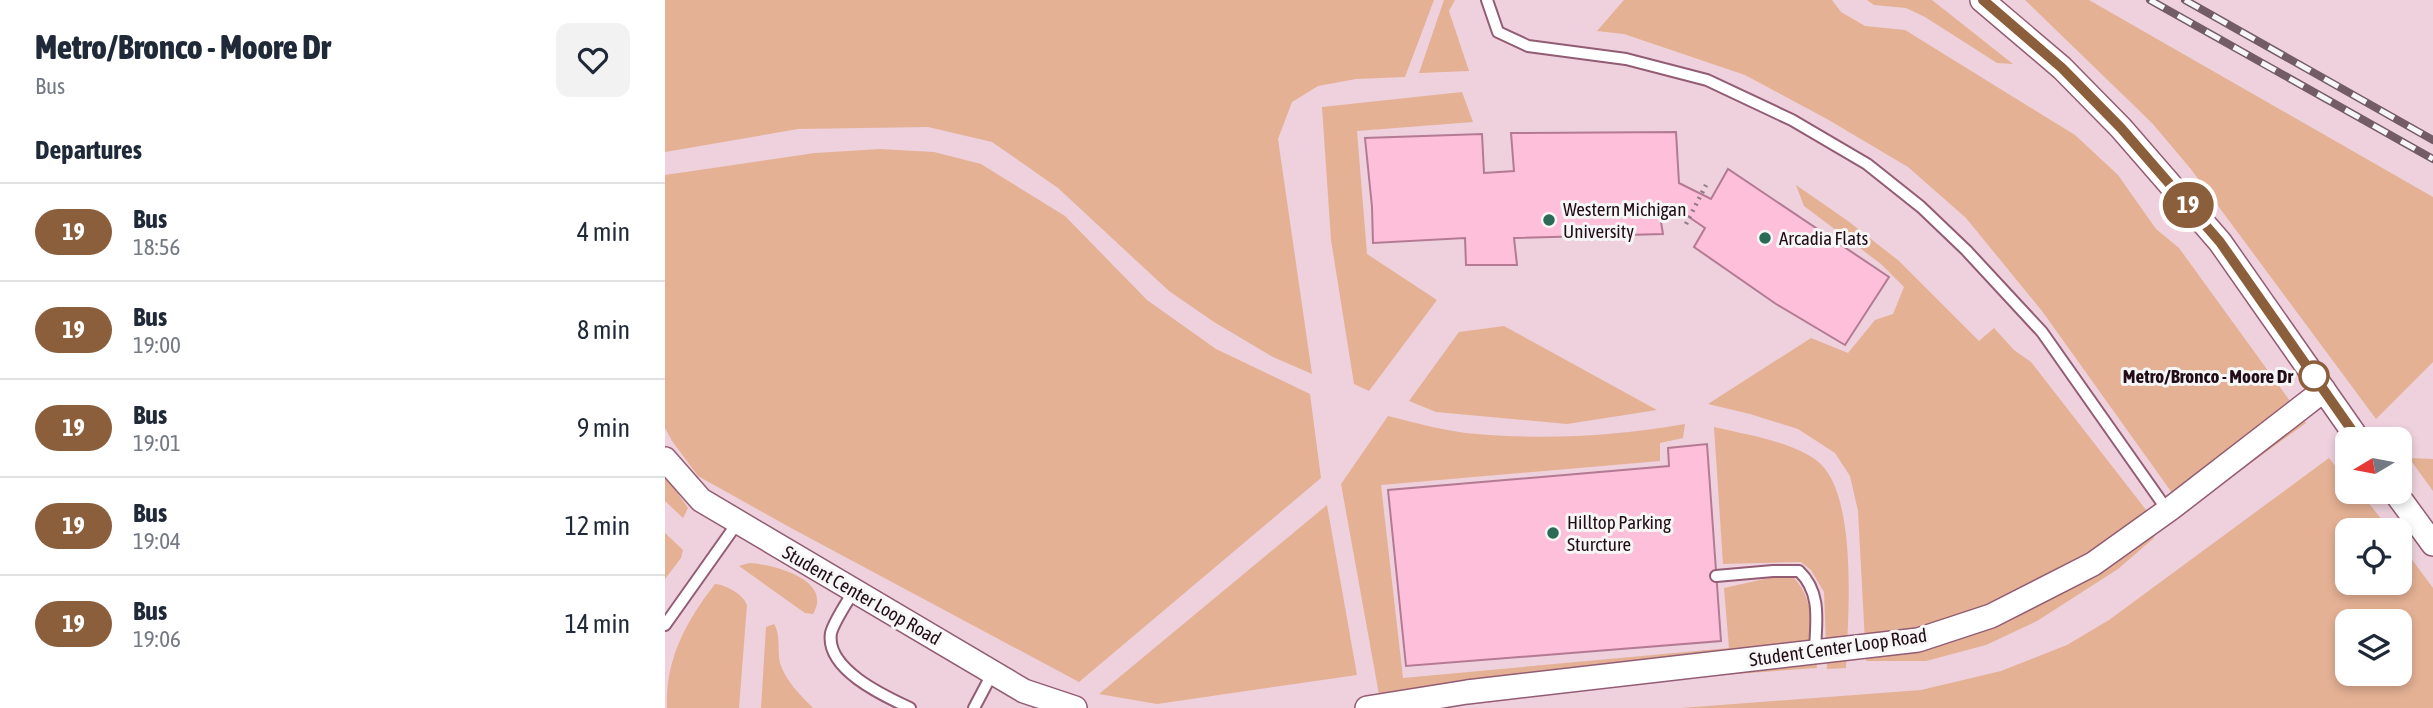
<!DOCTYPE html>
<html lang="en">
<head>
<meta charset="utf-8">
<style>
	:root { --surface:#fff; --page:#f2f2f3; --text:#1f2937; --muted:#747a83; --line:#e0e1e3 }
	body { margin:0; font-family:"Asap Condensed",sans-serif; background:var(--page); color:var(--text); height:100vh; display:flex; flex-direction:column; font-size:26px; white-space:nowrap }
	* { box-sizing:border-box; margin:0 }
	p { font-size:23px; color:var(--muted) }
	.icon { flex:none; width:38px; height:38px; fill:none; stroke:currentColor; stroke-width:2; stroke-linecap:round; stroke-linejoin:round }
	.map { position:relative; flex:1; overflow:hidden }
	.drawer { display:flex; flex-direction:column; background:var(--surface); width:665px }
	.drawer>* { flex:none }
	.badge { padding:0 14px; border-radius:23px; font-size:24px; line-height:46px }
	.needle { width:46px; rotate:260deg }
	.fabs { position:absolute; left:1670px; top:427px; display:grid; gap:14px }
	.fabs a { display:grid; place-items:center; width:77px; height:77px; border-radius:14px; background:var(--surface); box-shadow:0 4px 10px #0003; font-size:35px }
	.map>.badge { position:absolute; translate:-50% -50%; box-shadow:0 0 0 4px #fff }
	h2 { padding:0 35px; font-size:26px; line-height:63px }
	.round { display:grid; place-items:center; flex:none; width:74px; height:74px; border-radius:14px; background:var(--page) }
	.summary { display:flex; align-items:center; justify-content:space-between; height:119px; padding:0 35px }
	h1 { font-size:33px; font-weight:800; line-height:52px }
	ul { padding:0; list-style:none }
	li { display:flex; align-items:center; gap:21px; height:98px; padding:0 35px; border-top:2px solid var(--line) }
	li div { flex:1 }
	li b { display:block; font-size:26px }
	li em { font-style:normal }
	li .badge { min-width:77px; font-weight:700; text-align:center }
	main { display:flex; flex:1; min-height:0 }
	.map>svg:first-child { display:block }
	.built { fill:#eed1dc; fill-rule:evenodd }
	.green { fill:#e4b194; fill-rule:evenodd }
	.building { fill:#fdbfd9; stroke:#b47a94; stroke-width:2 }
	.lines { fill:none; stroke-linecap:round; stroke-linejoin:round }
	.lane-casing { stroke:#925c74; stroke-width:14 }
	.street-casing { stroke:#925c74; stroke-width:26 }
	.path { stroke:#937b85; stroke-width:4.5; stroke-dasharray:2 5; stroke-linecap:butt }
	.lane { stroke:#fff; stroke-width:10 }
	.street { stroke:#fff; stroke-width:23 }
	.rail-casing { stroke:#735c66; stroke-width:8 }
	.rail { stroke:#f6f6f6; stroke-width:5; stroke-dasharray:16; stroke-linecap:butt }
	.line-casing { stroke:#fff; stroke-width:16 }
	.line { stroke:#8b5e3c; stroke-width:10 }
	.poi-dot { fill:#2a6a57; stroke:#f6f6f6; stroke-width:2.5 }
	.stop-dot { fill:#fff; stroke:#8b5e3c; stroke-width:3.5 }
	.labels { text-anchor:middle; stroke-width:6; stroke-linejoin:round; paint-order:stroke }
	.poi-label { font-size:19px; fill:#220d17; stroke:#f6f6f6; text-anchor:start }
	.stop-label { font-size:19px; font-weight:bold; fill:#220d17; stroke:#f6f6f6; text-anchor:end }
	.street-label { font-size:19px; fill:#220d17; stroke:#f6f6f6 }
</style>
</head>
<body>
<main>
<section class="drawer">
<div class="summary"><div><h1>Metro/Bronco - Moore Dr</h1><p>Bus</p></div><a class="round"><svg class="icon" aria-label="heart" viewBox="0 0 24 24"><path d="M12 20l-8-8c-3-5 5-10 8-4 3-6 11-1 8 4z"/></svg></a></div>
<h2>Departures</h2>
<ul>
<li><span class="badge" style="background:#8b5e3c;color:#fff">19</span><div><b>Bus</b><p>18:56</p></div><em>4 min</em></li>
<li><span class="badge" style="background:#8b5e3c;color:#fff">19</span><div><b>Bus</b><p>19:00</p></div><em>8 min</em></li>
<li><span class="badge" style="background:#8b5e3c;color:#fff">19</span><div><b>Bus</b><p>19:01</p></div><em>9 min</em></li>
<li><span class="badge" style="background:#8b5e3c;color:#fff">19</span><div><b>Bus</b><p>19:04</p></div><em>12 min</em></li>
<li><span class="badge" style="background:#8b5e3c;color:#fff">19</span><div><b>Bus</b><p>19:06</p></div><em>14 min</em></li>
</ul>
</section>
<div class="map">
<svg width="1768" height="708" viewBox="0 0 1768 708">
	<rect width="100%" height="100%" fill="#fbe1eb"/>
	<path class="built" d="M0 0H1768V708H0ZM1682 439H1734V492H1682ZM1682 530H1734V583H1682ZM1682 621H1734V674H1682Z"/>
	<path class="green" d="M0 0H769L740 77 691 79 653 86 627 102 613 139 647 374 608 357 549 322 504 291 393 188 327 142 263 127 133 129 0 152Z
		M779 0H790L784 11 804 71 754 73Z
		M959 0H1167L1176 12 1200 26 1240 30 1410 135 1453 175 1491 229 1514 248 1641 423 1520 511 1377 311 1301 218 1243 167 1162 119 1080 75 959 34 932 31Z
		M1202 0H1267L1348 64 1332 63 1260 17 1241 8 1209 5Z
		M1360 0H1424L1768 197V362L1711 419 1525 168 1487 123Z
		M797 92 808 122 692 131 702 254 772 300 704 391 689 384 666 240 657 107Z
		M215 149 269 152 316 164 400 216 482 300 551 349 645 394 656 478 414 682 126 528 33 476 7 441 0 428V175L150 153Z
		M1131 185 1183 221 1234 261 1314 341 1329 328 1349 350 1366 362 1485 515 1490 526 1489 538 1453 569 1372 621 1321 645 1261 661H1201L1193 511 1185 476 1170 453 1133 429 1085 414 1043 404 1146 338 1183 353 1210 320 1228 314 1239 287 1216 264 1139 206Z
		M839 326 992 410 902 424 771 412 744 401 794 332Z
		M723 416C752 423 782 432 812 434 882 440 950 436 1020 424L1018 438 995 443V461L716 485 738 678 1064 648 1059 588 1108 577 1129 578C1150 599 1148 640 1152 668L715 700 676 484Z
		M1049 427C1082 435 1122 440 1151 460 1194 491 1183 619 1181 668L1162 669 1159 592 1146 570 1136 562 1058 564Z
		M1664 458 1682 481V492H1690L1693 501H1702L1725 530H1682V583H1734V542L1768 588V708H1016L1256 690 1336 671 1402 645 1444 620ZM1682 621H1734V674H1682Z
		M1744 458 1768 459V491Z
		M0 475 23 508 18 518 0 501Z
		M662 505 692 675 492 704 434 694Z
		M0 533 18 550 16 558 0 579Z
		M84 563C106 564 169 579 148 614L140 613 74 566Z
		M50 584C61 585 78 594 82 605L74 708H2C0 660 21 621 50 584Z
		M109 624C116 635 112 650 115 663 120 680 136 696 148 708H96L101 627Z"/>
	<path class="building" d="M1011 132 1014 183 1046 199 1063 169 1224 277 1180 345 1111 304 1029 247 1040 228 1015 211 994 210 998 234 849 238 852 265H801L800 238 708 243 707 207 700 138 817 134 819 173 849 171 846 133Z
		M1042 444 1056 641 741 666 723 490 1004 466 1003 448Z"/>
	<g class="lines">
		<g class="lane-casing">
			<path id="lane" d="M822 0 833 32 863 46 961 59 1042 80 1127 120 1202 164 1256 207 1301 250 1377 332 1498 504 1505 509
				M1051 576 1108 571H1134C1157 593 1151 622 1150 651
				M190 589C183 601 169 621 166 633 160 669 219 696 245 708
				M0 625 73 522
				M309 708 328 672"/>
		</g>
		<g class="street-casing">
			<path id="street" d="M1317 0 1397 68 1456 128 1555 242 1693 439
				M0 459 36 500 359 691 410 708
				M1730 492 1768 544
				M702 708 802 692 1253 640 1326 616 1428 564 1505 509 1659 390"/>
		</g>
		<path class="path" d="M1021 224 1041 185"/>
		<use href="#lane" class="lane"/>
		<use href="#street" class="street"/>
		<g class="rail-casing">
			<path id="rail" d="M1485 0 1768 159
				M1520 0 1768 140"/>
		</g>
		<use href="#rail" class="rail"/>
	</g>
	<g class="lines">
		<g class="line-casing">
			<path id="line" d="M1318 0 1397 68 1456 128 1555 242 1693 439"/>
		</g>
		<use href="#line" class="line"/>
	</g>
	<g class="poi-dot">
		<circle cx="884" cy="220" r="7"/>
		<circle cx="1100" cy="238" r="7"/>
		<circle cx="888" cy="533" r="7"/>
	</g>
	<circle class="stop-dot" cx="1649" cy="376" r="14"/>
	<g class="labels">
		<g class="poi-label">
			<text x="898" y="216">Western Michigan<tspan x="898" dy="22">University</tspan></text>
			<text x="1114" y="245">Arcadia Flats</text>
			<text x="902" y="529">Hilltop Parking<tspan x="902" dy="22">Sturcture</tspan></text>
		</g>
		<g class="stop-label">
			<text x="1628" y="383">Metro/Bronco - Moore Dr</text>
		</g>
		<g class="street-label">
			<text transform="translate(197 595) rotate(30)" y="7">Student Center Loop Road</text>
			<text transform="translate(1173 647) rotate(-8)" y="7">Student Center Loop Road</text>
		</g>
	</g>
</svg>
<div class="fabs">
<a><svg class="needle" viewBox="-14 -14 28 28"><path d="M0-13l5 13h-10z" fill="#e53935"/><path d="M0 13l5-13h-10z" fill="#747a83"/></svg></a>
<a><svg class="icon" aria-label="locate" viewBox="0 0 24 24"><circle cx="12" cy="12" r="6"/><path d="M12 2v4M12 18v4M2 12h4M18 12h4"/></svg></a>
<a><svg class="icon" aria-label="layers" viewBox="0 0 24 24"><path d="M12 4l9 5-9 5-9-5zM3 14l9 5 9-5"/></svg></a>
</div>
<b class="badge" style="left:1523px;top:205px;background:#8b5e3c;color:#fff">19</b>
</div>
</main>
</body>
</html>
